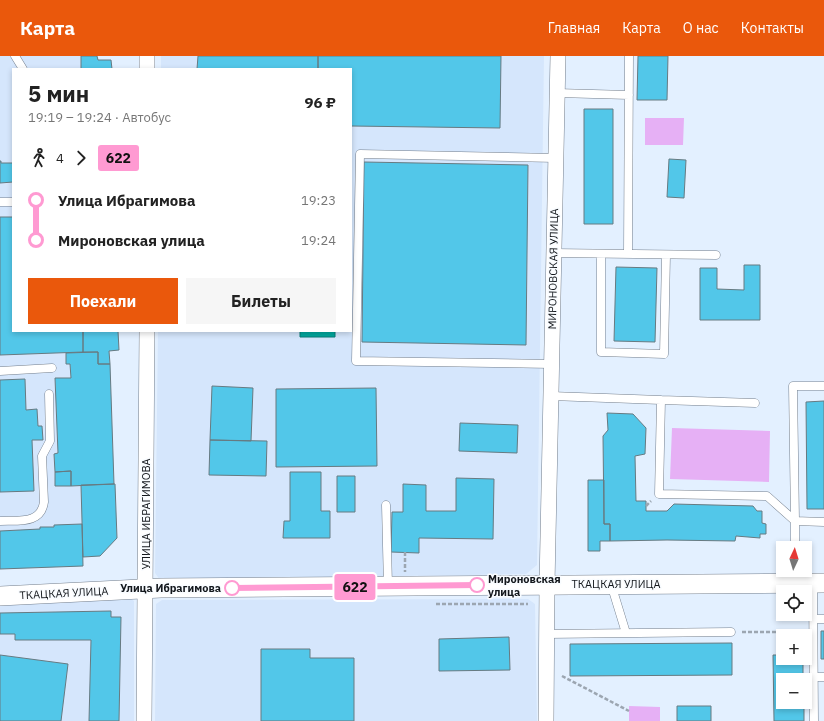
<!DOCTYPE html>
<html lang="ru">
<head>
<meta charset="utf-8">
<style>
	:root { --surface:#fff; --page:#f6f6f6; --text:#222; --muted:#767676; --accent:#ea580c }
	body { margin:0; font-family:"IBM Plex Sans",sans-serif; background:var(--page); color:var(--text); height:100vh; display:flex; flex-direction:column; font-size:15px; white-space:nowrap }
	* { box-sizing:border-box; margin:0 }
	p { font-size:13px; color:var(--muted) }
	.icon { flex:none; width:22px; height:22px; fill:none; stroke:currentColor; stroke-width:2; stroke-linecap:round; stroke-linejoin:round }
	.map { position:relative; flex:1; overflow:hidden }
	.sheet { position:absolute; left:12px; top:12px; width:340px; height:264px; display:flex; flex-direction:column; background:var(--surface); border-radius:0px; box-shadow:0 2px 6px #0003 }
	.sheet>* { flex:none }
	.badge { padding:0 8px; border-radius:3px; font-size:14px; line-height:26px }
	.needle { width:26px; rotate:4deg }
	.buttons { position:absolute; left:776px; top:485px; display:grid; gap:8px }
	.buttons a { display:grid; place-items:center; width:36px; height:36px; border-radius:0px; background:var(--surface); box-shadow:0 2px 6px #0003; font-size:20px }
	.map>.badge { position:absolute; translate:-50% -50%; box-shadow:0 0 0 2px #fff }
	.legs { display:flex; align-items:center; gap:6px; height:44px; padding:0 16px; font-size:13px }
	.legs p { margin-inline-start:auto }
	.headline { display:flex; align-items:center; justify-content:space-between; height:68px; padding:0 16px }
	h1 { font-size:22px; font-weight:700; line-height:30px }
	.cta { display:flex; gap:8px; margin-top:auto; padding:8px 16px }
	.cta a { flex:1; height:46px; border-radius:0px; background:var(--accent); color:#fff; font-size:16px; font-weight:700; line-height:46px; text-align:center }
	.cta a+a { background:var(--page); color:var(--text) }
	ul { padding:0 16px; list-style:none }
	li { display:flex; align-items:center; gap:14px; height:40px; font-size:15px }
	li i { display:grid; place-items:center; width:6px; height:100%; margin:0 5px; background:currentColor }
	li i::after { content:''; width:10px; height:10px; margin:-5px; border:3px solid; border-radius:50%; background:var(--surface) }
	li p { margin-inline-start:auto }
	li:first-child i { background:linear-gradient(#0000 50%,currentColor 0) }
	li:last-child i { background:linear-gradient(currentColor 50%,#0000 0) }
	header { display:flex; align-items:center; gap:24px; box-sizing:border-box; height:56px; padding:0 20px; background:var(--accent); color:#fff }
	header strong { font-size:19px }
	nav { display:flex; gap:22px; margin-inline-start:auto; font-size:14px }
	.map>svg:first-child { display:block }
	.built { fill:#d5e6fc }
	.green { fill:#e6b0f5 }
	.water { fill:#01a89e; stroke:#067c77 }
	.building { fill:#52c7e9; stroke:#677a81 }
	.lines { fill:none; stroke-linecap:round; stroke-linejoin:round }
	.service-casing { stroke:#747f8d; stroke-width:9 }
	.minor-casing { stroke:#747f8d; stroke-width:16 }
	.tertiary-casing { stroke:#747f8d; stroke-width:20 }
	.path { stroke:#9ca6b1; stroke-width:2.5; stroke-dasharray:4 2; stroke-linecap:butt }
	.service { stroke:#fff; stroke-width:8 }
	.minor { stroke:#fff; stroke-width:15 }
	.tertiary { stroke:#fff; stroke-width:19 }
	.line-1-casing { stroke:#fff; stroke-width:9 }
	.line-1 { stroke:#ff9ad2; stroke-width:6 }
	.stop-1-dot { fill:#fff; stroke:#ff9ad2; stroke-width:2 }
	.labels { text-anchor:middle; stroke-width:3; stroke-linejoin:round; paint-order:stroke }
	.street-label { font-size:11px; fill:#13171c; stroke:#f9fcff }
	.stop-label { font-size:11px; font-weight:bold; fill:#13171c; stroke:#f9fcff; text-anchor:start }
</style>
</head>
<body>
<header>
<strong>Карта</strong>
<nav><a>Главная</a><a>Карта</a><a>О нас</a><a>Контакты</a></nav>
</header>
<div class="map">
<svg width="824" height="665" viewBox="0 0 824 665">
	<rect width="100%" height="100%" fill="#e3f0ff"/>
	<path class="built" d="M0 0H97L98 4H111L112 13H13V275H118L119 294 109 295 110 308H98V296L66 297V308H70L71 322H55L58 397 54 398 55 430 81 429 83 510 0 513Z
		M161 0H544L537 509 526 518 160 524 155 517 158 275H351V13H161Z
		M130 542 134 545V665H0V548Z
		M528 543 535 548 537 665H155L156 548 162 544Z"/>
	<path class="green" d="M645 62H684L683 89H645Z
		M672 372 770 375 769 426 670 423Z
		M629 650 660 651V665H629Z"/>
	<path class="water" d="M300 275H335V281H300Z"/>
	<path class="building" d="M81 0H97L98 4H111L112 13H81Z
		M198 0H318V13H197Z
		M318 0H501L500 72 351 70V13H318Z
		M638 0H668L667 44H637Z
		M584 53H613V168H584Z
		M669 103 686 104 684 142 667 141Z
		M0 105H1V107H13V126L0 127Z
		M364 106 528 109 526 289 362 286Z
		M0 161H13V275H83V296L0 299Z
		M744 209H760V264H700V212H717V233L744 234Z
		M616 211 657 212 655 286 614 285Z
		M83 275H118L119 294 109 295 110 308H98V296H83Z
		M98 296V308H110L114 428 71 430V415L55 416 54 398 58 397 55 322H71L70 308H66V297Z
		M25 323 26 354 37 353 38 370H42L43 384H32L34 435 0 436V324Z
		M212 330 253 332 251 385 210 384Z
		M376 332 377 410 276 411V333Z
		M824 345V453H807L806 346Z
		M607 357 633 358 646 372 645 398 635 400 636 445H646V455H667L674 448 753 450 757 455H762V467L766 468V478H760V482L736 480 735 485 667 484 610 485V468H604L603 380 608 374Z
		M460 367 518 369 517 397 459 395Z
		M210 384 267 385 266 420 209 419Z
		M71 415V430H55V416Z
		M290 416H321V455H330V482H283L284 465H290Z
		M337 420H355V456H337Z
		M456 422 494 423 493 483 419 482V497L391 496 392 456H403V428L426 429V455H456Z
		M588 424H604V468H610V485H600V495H588Z
		M114 428H115L117 482 100 500 83 501 81 429Z
		M82 468 83 510 0 513V475L40 473V471H54V469Z
		M111 555V561H121L119 665H89L91 584H15V578H0V557Z
		M821 575H824V603H821Z
		M509 581 510 614 439 615V583Z
		M732 587V619L570 620V588Z
		M261 593H310V602H354V665H261Z
		M0 599 68 608 61 665H0Z
		M773 599H783V602H803V624H783V646H804V665H774Z
		M677 650H711V665H677Z"/>
	<g class="lines">
		<g class="service-casing">
			<path id="service" d="M15 0 23 13
				M557 37 629 39
				M0 146H13
				M553 197 716 199
				M601 198V296L664 298 666 199
				M628 198 629 0
				M551 308 356 305 360 98 555 102
				M0 315 52 312
				M551 340 661 344 659 438 767 440 795 465 824 466
				M661 344 755 347
				M386 449 388 530
				M0 465C17 464 41 469 44 446L42 400 50 385 49 338
				M795 492V465L793 330H824
				M813 527 814 665
				M611 528 626 577
				M814 563H824
				M546 578 731 576
				M813 621H824"/>
		</g>
		<g class="minor-casing">
			<path id="minor" d="M147 0V13
				M144 665 147 275
				M546 665 547 529 558 0"/>
		</g>
		<g class="tertiary-casing">
			<path id="tertiary" d="M0 540 161 532 824 527"/>
		</g>
		<path class="path" d="M646 450 651 445
			M405 496V516
			M436 548H528
			M742 576H803
			M562 620 629 655"/>
		<use href="#service" class="service"/>
		<use href="#minor" class="minor"/>
		<use href="#tertiary" class="tertiary"/>
	</g>
	<g class="lines">
		<g class="line-1-casing">
			<path id="line-1" d="M232 532 477 529"/>
		</g>
		<use href="#line-1" class="line-1"/>
	</g>
	<g class="stop-1-dot">
		<circle cx="477" cy="529" r="7"/>
		<circle cx="232" cy="532" r="7"/>
	</g>
	<g class="labels">
		<g class="street-label">
			<text transform="translate(553 213) rotate(-89)" y="4">МИРОНОВСКАЯ УЛИЦА</text>
			<text transform="translate(146 458) rotate(-90)" y="4">УЛИЦА ИБРАГИМОВА</text>
			<text x="616" y="532">ТКАЦКАЯ УЛИЦА</text>
			<text transform="translate(64 537) rotate(-3)" y="4">ТКАЦКАЯ УЛИЦА</text>
		</g>
		<g class="stop-label">
			<text x="488" y="527">Мироновская<tspan x="488" dy="13">улица</tspan></text>
			<text x="221" y="536" text-anchor="end">Улица Ибрагимова</text>
		</g>
	</g>
</svg>
<div class="buttons">
<a><svg class="needle" viewBox="-14 -14 28 28"><path d="M0-13l5 13h-10z" fill="#e53935"/><path d="M0 13l5-13h-10z" fill="#767676"/></svg></a>
<a><svg class="icon" aria-label="locate" viewBox="0 0 24 24"><circle cx="12" cy="12" r="6"/><path d="M12 2v4M12 18v4M2 12h4M18 12h4"/></svg></a>
<a>+</a>
<a>−</a>
</div>
<b class="badge" style="left:355px;top:531px;background:#ff9ad2;color:#111">622</b>
<section class="sheet">
<div class="headline"><div><h1>5 мин</h1><p>19:19 – 19:24 · Автобус</p></div><b>96 ₽</b></div>
<div class="legs"><svg class="icon" aria-label="walk" viewBox="0 0 24 24"><circle cx="13" cy="4" r="2"/><path d="M13 8l-2 6 4 7M11 14l-3 7M7 12l3-4h3l4 4"/></svg>4<svg class="icon" aria-label="forward" viewBox="0 0 24 24"><path d="M9 5l7 7-7 7"/></svg><b class="badge" style="background:#ff9ad2;color:#111">622</b></div>
<ul>
<li><i style="color:#ff9ad2"></i><b>Улица Ибрагимова</b><p>19:23</p></li>
<li><i style="color:#ff9ad2"></i><b>Мироновская улица</b><p>19:24</p></li>
</ul>
<div class="cta"><a>Поехали</a><a>Билеты</a></div>
</section>
</div>
</body>
</html>
